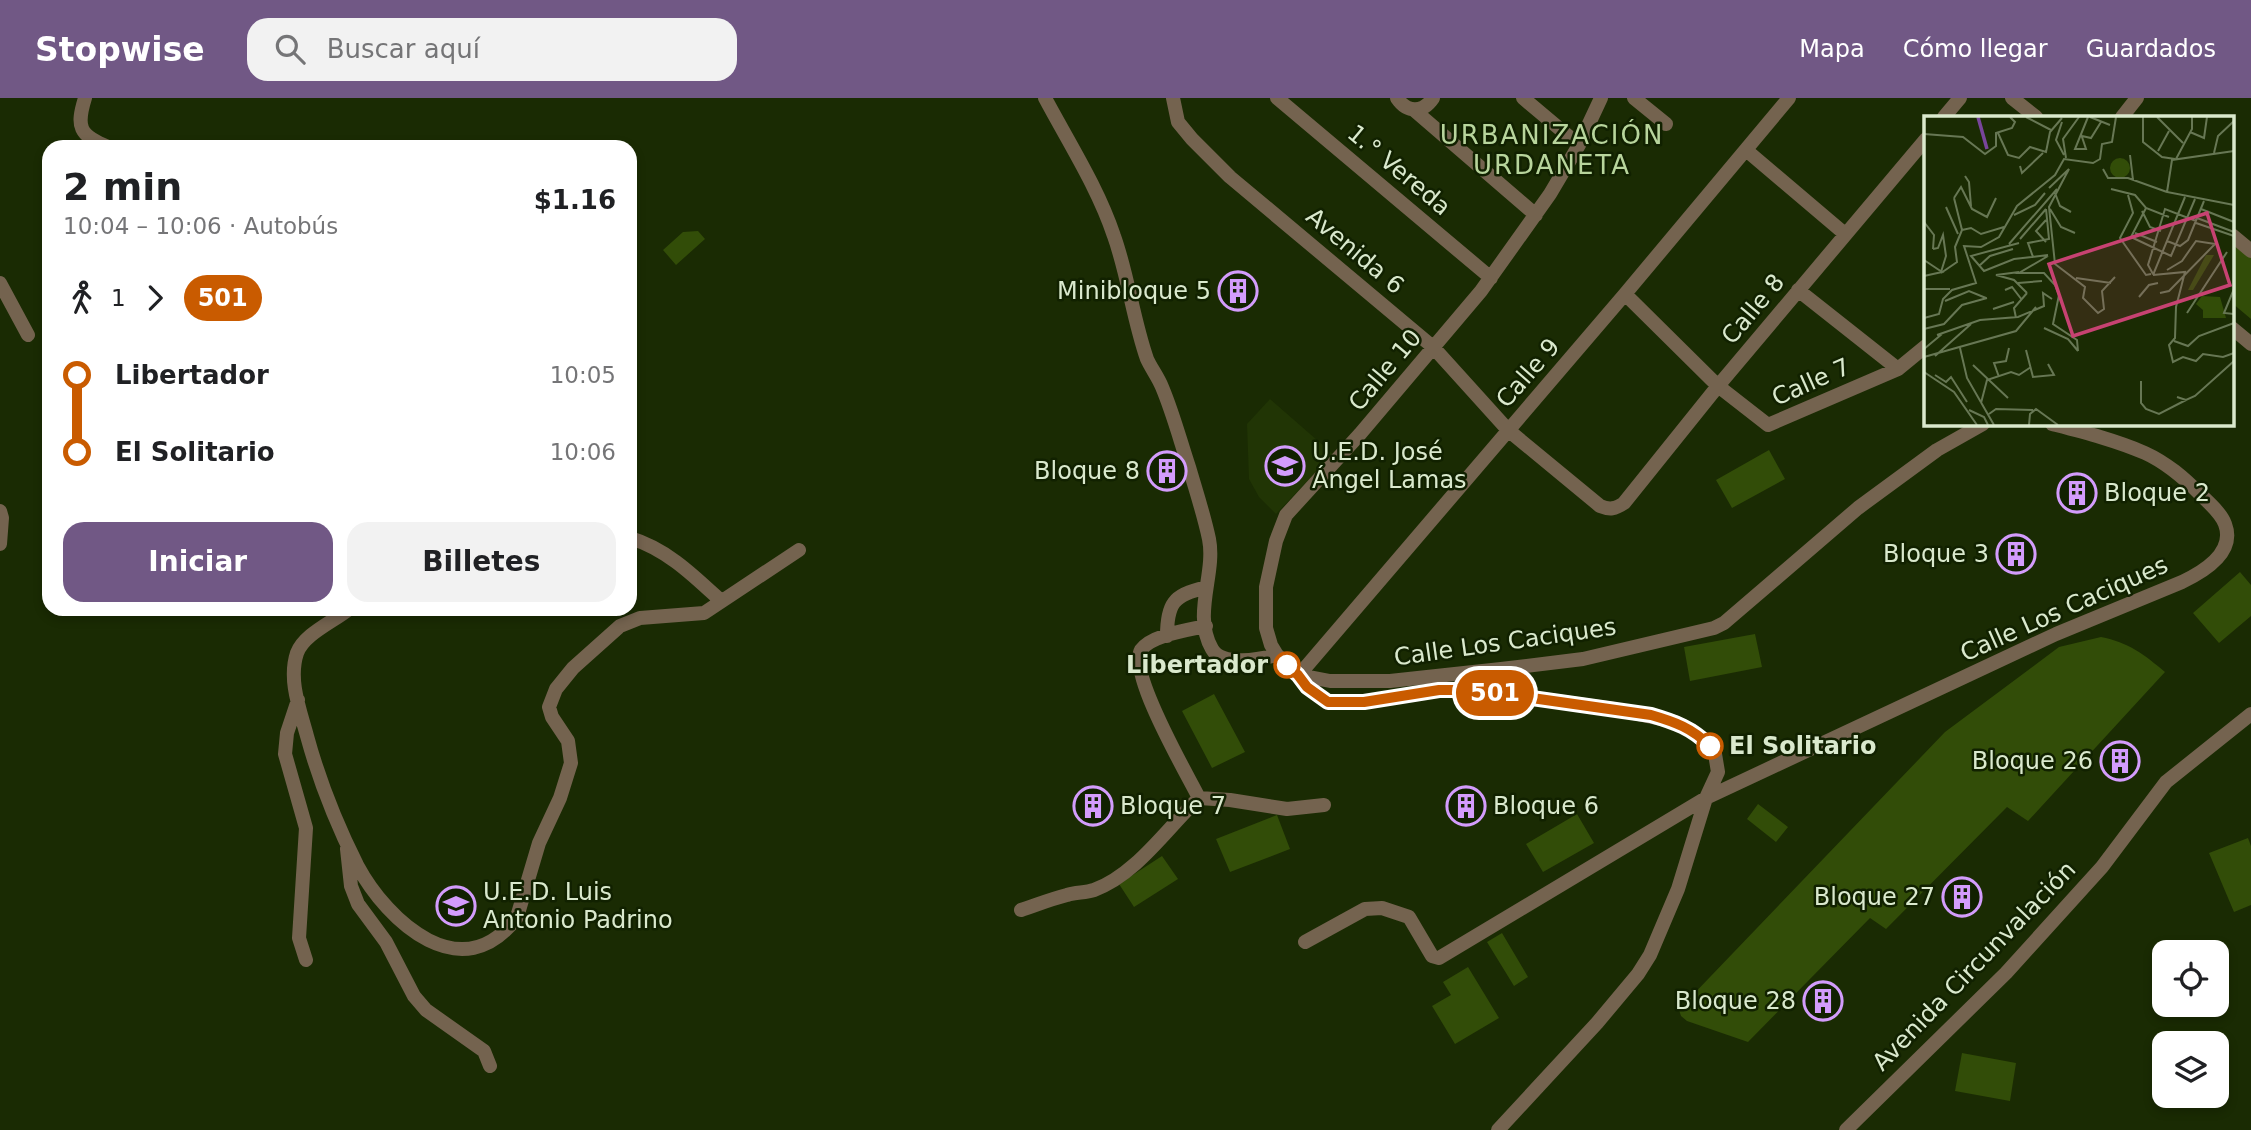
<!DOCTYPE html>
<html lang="es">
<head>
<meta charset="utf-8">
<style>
	:root { --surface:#fff; --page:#f2f2f2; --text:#202124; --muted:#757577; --accent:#715885 }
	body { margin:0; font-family:"DejaVu Sans",sans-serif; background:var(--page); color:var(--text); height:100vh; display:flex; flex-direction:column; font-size:26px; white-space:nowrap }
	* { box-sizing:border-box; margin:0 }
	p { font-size:23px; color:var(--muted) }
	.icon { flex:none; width:38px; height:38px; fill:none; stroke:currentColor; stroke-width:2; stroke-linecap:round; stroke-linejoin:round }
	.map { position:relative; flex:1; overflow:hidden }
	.side { position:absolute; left:42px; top:42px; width:595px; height:476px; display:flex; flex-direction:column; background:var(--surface); border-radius:21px; box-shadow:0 4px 10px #0003 }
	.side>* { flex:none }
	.badge { padding:0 14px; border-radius:23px; font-size:24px; line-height:46px }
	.controls { position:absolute; left:2152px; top:842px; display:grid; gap:14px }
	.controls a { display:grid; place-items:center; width:77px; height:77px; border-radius:14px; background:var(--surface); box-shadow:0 4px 10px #0003; font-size:35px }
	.map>.badge { position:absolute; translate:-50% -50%; box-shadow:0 0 0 4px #fff }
	.legs { display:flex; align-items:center; gap:10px; height:77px; padding:0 21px; font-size:23px }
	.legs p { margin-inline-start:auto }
	.head { display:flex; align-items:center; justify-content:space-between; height:119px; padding:0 21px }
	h1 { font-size:38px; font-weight:700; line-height:52px }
	.action { display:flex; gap:14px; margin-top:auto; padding:14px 21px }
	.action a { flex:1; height:80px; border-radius:21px; background:var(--accent); color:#fff; font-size:28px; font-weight:700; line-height:80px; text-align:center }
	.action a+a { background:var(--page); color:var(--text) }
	ul { padding:0 21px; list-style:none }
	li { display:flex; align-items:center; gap:24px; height:77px; font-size:26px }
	li i { display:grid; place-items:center; width:10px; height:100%; margin:0 9px; background:currentColor }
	li i::after { content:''; width:18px; height:18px; margin:-9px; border:5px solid; border-radius:50%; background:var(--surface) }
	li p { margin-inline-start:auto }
	li:first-child i { background:linear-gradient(#0000 50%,currentColor 0) }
	li:last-child i { background:linear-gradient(currentColor 50%,#0000 0) }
	header { display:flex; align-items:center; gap:42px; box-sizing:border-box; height:98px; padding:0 35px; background:var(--accent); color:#fff }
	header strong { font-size:33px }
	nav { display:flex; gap:38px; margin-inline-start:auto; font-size:24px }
	.search { width:490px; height:63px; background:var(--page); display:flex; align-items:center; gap:18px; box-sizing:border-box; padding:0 24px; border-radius:21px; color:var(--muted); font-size:26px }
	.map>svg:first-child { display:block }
	.built { fill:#213505 }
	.green { fill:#324d08 }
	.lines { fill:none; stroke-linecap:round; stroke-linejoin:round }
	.minor { stroke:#74634f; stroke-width:14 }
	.line-1-casing { stroke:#fff; stroke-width:16 }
	.line-1 { stroke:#c95b00; stroke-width:10 }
	.stop-1-dot { fill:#fff; stroke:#c95b00; stroke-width:3.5 }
	.labels { text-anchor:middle; stroke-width:5; stroke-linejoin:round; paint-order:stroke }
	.street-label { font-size:24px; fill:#dae9cd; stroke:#112100 }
	.poi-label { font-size:24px; fill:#dae9cd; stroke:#112100; text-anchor:end }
	.stop-label { font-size:24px; font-weight:bold; fill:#dae9cd; stroke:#112100; text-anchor:end }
	.neighbourhood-label { font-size:26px; letter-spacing:2px; fill:#b8d59c; stroke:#112100 }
	.inset-river { fill:none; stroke:#78459b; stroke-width:3.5 }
	.inset-road { fill:none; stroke:#677754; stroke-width:2 }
	.view { fill:#c74272; fill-opacity:0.15; stroke:#c74272; stroke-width:3.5 }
	.inset-edge { fill:none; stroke:#dae9cd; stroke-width:3.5 }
</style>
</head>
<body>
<header>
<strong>Stopwise</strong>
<div class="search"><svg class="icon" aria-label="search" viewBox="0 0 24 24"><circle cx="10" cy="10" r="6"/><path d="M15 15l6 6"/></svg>Buscar aquí</div>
<nav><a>Mapa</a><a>Cómo llegar</a><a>Guardados</a></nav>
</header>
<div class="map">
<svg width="2251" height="1032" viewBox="0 0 2251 1032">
	<rect width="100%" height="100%" fill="#1a2b03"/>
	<path class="built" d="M1270 301 1333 356 1276 416 1259 399 1249 381 1247 326Z"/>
	<path class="green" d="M698 133 705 141 676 167 663 152 683 134Z
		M2232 140 2251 156V221L2232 205Z
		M1769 352 1785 381 1732 410 1716 382Z
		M2240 474 2251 487V518L2219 545 2193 515Z
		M1755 536 1762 569 1690 583 1684 549Z
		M2101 539C2128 544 2145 557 2165 574L2028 723 2007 709 1886 831 1870 820 1748 944 1687 923 1681 918 1679 912 1687 903 1945 634 2059 549Z
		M1214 596 1245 654 1212 670 1182 613Z
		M1758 706 1788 729 1776 744 1747 721Z
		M1577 716 1594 745 1543 774 1526 746Z
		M1277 717 1290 751 1230 774 1216 741Z
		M2248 740 2251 748V807L2234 814 2209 755Z
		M1162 758 1178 781 1134 809 1119 786Z
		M1502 835 1528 879 1514 888 1487 844Z
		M1468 869 1499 920 1455 946 1432 908 1451 897 1443 884Z
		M1962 955 2016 965 2010 1003 1955 993Z"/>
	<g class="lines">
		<path class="minor" d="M85 0C76 29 79 37 108 49
			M1045 0C1069 45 1098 90 1114 138 1128 177 1133 221 1147 261 1151 270 1158 279 1162 289 1173 315 1180 342 1189 369 1196 393 1204 417 1209 441 1216 476 1192 516 1212 551 1222 569 1261 561 1277 557
			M1173 0 1178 24 1192 41 1230 79 1433 249 1508 332 1600 408C1610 412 1615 411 1624 405L1718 288 1926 41
			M1277 0 1491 180
			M1397 0C1407 15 1423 15 1433 0
			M1523 0 1579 47
			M1634 0 1666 26
			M2012 0 2036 19
			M1414 12 1536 117
			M1944 19 1960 0
			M2122 19 2137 0
			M1746 52 1845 136
			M2232 137 2251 153
			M0 185 28 237
			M1798 192 1898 271
			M1625 196 1718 288 1768 327 1898 271 1926 248
			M2232 230 2251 246
			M0 413 2 420 0 446
			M630 440C667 451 694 478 721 503
			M349 511C333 524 304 536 297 555 288 582 300 612 307 638 319 682 337 727 357 767 388 825 463 892 517 819L539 745 560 700 571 665 568 643 552 619 549 609 556 591 573 570 620 528 640 520 704 515 799 452
			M1167 538C1167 507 1173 496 1205 490
			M1299 577 1330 583H1390L1501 571 1583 561 1714 530 1724 525 1858 410 1937 352 1983 326
			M1299 577 1625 196 1789 0
			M298 602 287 635 285 656 306 730 299 840 306 862
			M1199 700C1186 674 1128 575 1141 552 1151 537 1189 532 1206 528
			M1199 700 1230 702 1287 711 1324 707
			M347 751 351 788 358 806 386 844 414 898 426 912 484 953 490 968
			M1021 812C1036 807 1051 801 1067 797 1076 794 1085 795 1094 792 1136 777 1168 729 1199 700
			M1305 844 1365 811 1382 810 1409 819 1432 858 1439 860 1706 700 2056 536 2182 484C2203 474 2236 455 2225 426 2221 415 2209 405 2201 397 2184 380 2167 365 2145 355 2115 342 2083 334 2052 326
			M1498 1032 1597 925 1638 876 1650 857 1678 791 1706 700 1718 674 1715 656 1693 633 1675 624 1614 611 1476 592H1439L1364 604H1328L1307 589 1299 577 1277 557 1271 547 1266 530V489L1276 443 1286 417 1360 336 1481 193 1550 96 1579 47 1601 0
			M1846 1032 2006 875 2102 769 2166 684 2251 616"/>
	</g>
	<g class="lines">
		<g class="line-1-casing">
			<path id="line-1" d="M1287 567 1298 577 1307 589 1328 604H1364L1439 592H1476L1651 617C1675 624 1692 630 1710 648"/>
		</g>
		<use href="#line-1" class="line-1"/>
	</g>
	<defs>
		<g id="building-ring" transform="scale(2.0125)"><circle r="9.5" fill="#112100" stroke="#d39cfc" stroke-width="1.5"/><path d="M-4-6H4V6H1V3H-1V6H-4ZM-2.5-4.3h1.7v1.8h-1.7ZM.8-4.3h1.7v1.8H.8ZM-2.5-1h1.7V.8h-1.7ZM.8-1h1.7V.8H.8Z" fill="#d39cfc"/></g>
		<g id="school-ring" transform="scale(2.0125)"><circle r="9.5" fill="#112100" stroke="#d39cfc" stroke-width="1.5"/><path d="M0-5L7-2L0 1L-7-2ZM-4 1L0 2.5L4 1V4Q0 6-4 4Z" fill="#d39cfc"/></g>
	</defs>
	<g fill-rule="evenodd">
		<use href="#building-ring" x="1238" y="193"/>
		<use href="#school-ring" x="1285" y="368"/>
		<use href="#building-ring" x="1167" y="373"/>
		<use href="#building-ring" x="2077" y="395"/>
		<use href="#building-ring" x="2016" y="456"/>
		<use href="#building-ring" x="2120" y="663"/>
		<use href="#building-ring" x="1093" y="708"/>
		<use href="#building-ring" x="1466" y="708"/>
		<use href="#building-ring" x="1962" y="799"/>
		<use href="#school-ring" x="456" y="808"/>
		<use href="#building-ring" x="1823" y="903"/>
	</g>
	<g class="stop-1-dot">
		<circle cx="1287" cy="567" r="12"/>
		<circle cx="1710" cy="648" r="12"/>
	</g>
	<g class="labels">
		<g class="street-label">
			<text transform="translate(1399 72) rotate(40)" y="8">1.° Vereda</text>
			<text transform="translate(1355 153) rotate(40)" y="8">Avenida 6</text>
			<text transform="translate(1753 211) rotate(-50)" y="8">Calle 8</text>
			<text transform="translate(1385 272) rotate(-50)" y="8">Calle 10</text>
			<text transform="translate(1528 275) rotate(-49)" y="8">Calle 9</text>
			<text transform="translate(1811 284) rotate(-24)" y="8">Calle 7</text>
			<text transform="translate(2064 511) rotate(-24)" y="8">Calle Los Caciques</text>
			<text transform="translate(1505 544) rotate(-8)" y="8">Calle Los Caciques</text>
			<text transform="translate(1974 868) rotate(-46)" y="8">Avenida Circunvalación</text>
		</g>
		<g class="poi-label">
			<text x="1211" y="201">Minibloque 5</text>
			<text x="1312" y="362" text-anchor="start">U.E.D. José<tspan x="1312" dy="28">Ángel Lamas</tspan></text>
			<text x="1140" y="381">Bloque 8</text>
			<text x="2104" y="403" text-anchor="start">Bloque 2</text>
			<text x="1989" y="464">Bloque 3</text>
			<text x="2093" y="671">Bloque 26</text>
			<text x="1120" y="716" text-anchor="start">Bloque 7</text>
			<text x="1493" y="716" text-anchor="start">Bloque 6</text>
			<text x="483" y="802" text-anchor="start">U.E.D. Luis<tspan x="483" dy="28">Antonio Padrino</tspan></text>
			<text x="1935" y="807">Bloque 27</text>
			<text x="1796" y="911">Bloque 28</text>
		</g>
		<g class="stop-label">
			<text x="1268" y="575">Libertador</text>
			<text x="1729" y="656" text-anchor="start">El Solitario</text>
		</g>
		<g class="neighbourhood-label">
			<text x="1552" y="46">URBANIZACIÓN<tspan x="1552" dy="30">URDANETA</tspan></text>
		</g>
	</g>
	<g transform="translate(1924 18)">
		<rect width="310" height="310" fill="#1a2b03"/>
		<path d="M186 52a10 10 0 1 1 20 0a10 10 0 1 1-20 0ZM282 139H290L269 174H264ZM278 180 296 181 302 202H279V194L272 188Z" fill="#324d08"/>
		<path class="inset-river" d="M54 1 63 33"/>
		<path class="inset-road" d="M102 1 127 14M166 1 186 9M219 1V26L238 41 251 43M233 1 259 27M138 6 132 24 140 39M266 16 280 22 283 1M74 17 84 39 95 42 106 31 122 36 126 16 138 2M0 18 39 21 61 38 72 30V17L88 12 91 6 86 1M157 18 162 33H151L164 1M158 20 167 22 177 6M234 35 245 15M310 35 248 44 243 76 310 89M290 37 294 20 310 5M206 39 209 64M142 42 139 23 155 1M252 43 268 13V1M96 50 98 57 119 37M179 53 184 62H204L243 76M41 60 45 66 47 90M125 72 145 53 125 91 131 148 161 171 159 182 174 197 180 193 178 175 191 161M187 73 211 79 222 92 245 101M131 77 136 90 147 96M204 79 209 97 196 122 222 159 227 158M30 82 37 71 48 93 63 101 72 82M30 82 38 114M22 91 34 118M126 93 137 111 151 117M277 93 310 106M218 95 226 111 237 115M90 99 111 89 121 77M273 102 310 116M0 106 10 119 9 133M272 107 310 120M38 114 47 112 57 118 80 111M211 117 233 126M207 121 247 140 271 83M207 121 222 92M96 123 122 93M243 125 256 130 264 124 280 85M122 126 112 115 122 104M95 127 47 140 60 155 90 143 124 139M85 128 133 73M9 133 14 132 19 119 22 140 17 156M124 140 95 157H120L131 169 135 179 129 208 153 224 154 235M109 141 104 127 125 123 122 93M0 144 18 156 0 160M55 150 66 140 89 133M95 156 72 159 90 164 103 177M17 157 33 146 31 131 38 114M229 158 224 149 241 93 272 105M229 159 261 156 252 191 251 222 245 229 249 246 259 241 272 245 279 238 299 241 310 237M229 159 261 81M152 162 187 167M94 167 118 165M0 173H26M310 173 300 197 310 198M81 174 88 171 98 184M236 177 245 175 291 128 272 125 258 145 243 154M215 181 225 169 234 167M21 185 45 175 62 182M69 193 90 186M263 197 303 136M0 202 15 198 19 183 28 174 52 167 40 130 57 131 75 121 93 90 131 59 140 43 169 47 176 43 178 28 188 26 192 1M92 202 90 192 103 177M120 212 144 223 154 235M0 213 20 208 38 189 63 182M13 219 56 204 94 201 120 190 119 177 128 183M250 225 264 230 275 220 310 207M36 232 43 262 70 309M0 233 18 218M102 234 109 261 130 259 124 248M11 240 47 208M0 241 92 215 112 191M49 249 84 282M0 256 30 276 53 309M11 259 22 266 27 261 43 286M75 261 70 247 82 245 85 232M217 265V287L222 293 235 298 262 284M253 281 262 284 271 280 310 245M57 287 63 264 87 256 95 259 107 251M45 294 60 301 64 309M65 298 72 293 109 294M105 309 106 298 112 293 134 309"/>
		<path class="view" d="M283 97 306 169 149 220 125 148Z"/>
		<rect width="310" height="310" class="inset-edge"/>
	</g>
</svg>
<div class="controls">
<a><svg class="icon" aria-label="locate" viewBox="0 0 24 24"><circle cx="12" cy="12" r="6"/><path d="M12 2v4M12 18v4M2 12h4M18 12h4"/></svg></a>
<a><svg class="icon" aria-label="layers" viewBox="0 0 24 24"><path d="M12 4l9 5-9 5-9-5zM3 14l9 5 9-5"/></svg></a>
</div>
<b class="badge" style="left:1495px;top:595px;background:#c95b00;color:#fff">501</b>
<section class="side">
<div class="head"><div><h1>2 min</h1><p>10:04 – 10:06 · Autobús</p></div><b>$1.16</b></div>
<div class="legs"><svg class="icon" aria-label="walk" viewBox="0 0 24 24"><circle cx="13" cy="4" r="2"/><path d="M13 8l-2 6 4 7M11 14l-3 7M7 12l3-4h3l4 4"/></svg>1<svg class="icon" aria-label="forward" viewBox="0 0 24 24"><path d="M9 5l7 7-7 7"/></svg><b class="badge" style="background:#c95b00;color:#fff">501</b></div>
<ul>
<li><i style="color:#c95b00"></i><b>Libertador</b><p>10:05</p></li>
<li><i style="color:#c95b00"></i><b>El Solitario</b><p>10:06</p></li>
</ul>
<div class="action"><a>Iniciar</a><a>Billetes</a></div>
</section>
</div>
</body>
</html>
